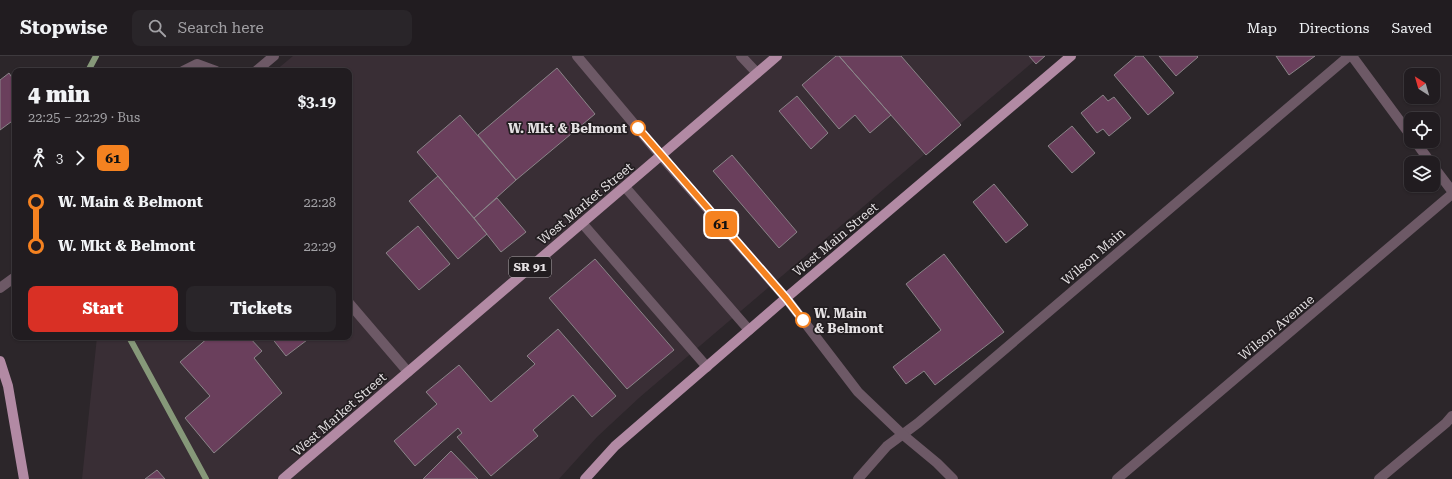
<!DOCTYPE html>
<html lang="en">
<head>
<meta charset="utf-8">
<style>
	:root { --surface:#211c20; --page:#292529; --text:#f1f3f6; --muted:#a2a1a5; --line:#3e3a3e; --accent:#d93025 }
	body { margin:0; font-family:"Roboto Serif",serif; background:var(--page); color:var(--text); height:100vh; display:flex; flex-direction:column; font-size:15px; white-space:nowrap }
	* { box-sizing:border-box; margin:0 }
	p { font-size:13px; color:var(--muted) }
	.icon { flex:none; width:22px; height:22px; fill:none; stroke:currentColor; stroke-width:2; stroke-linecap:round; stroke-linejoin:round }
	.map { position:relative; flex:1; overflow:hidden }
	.side { position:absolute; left:12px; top:12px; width:340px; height:272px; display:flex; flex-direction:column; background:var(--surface); border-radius:8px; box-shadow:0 1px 3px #0004,0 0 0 1px var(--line) }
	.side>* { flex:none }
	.badge { padding:0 8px; border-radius:6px; font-size:14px; line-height:26px }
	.needle { width:26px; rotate:323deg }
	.tools { position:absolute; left:1404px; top:12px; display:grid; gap:8px }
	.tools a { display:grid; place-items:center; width:36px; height:36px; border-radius:8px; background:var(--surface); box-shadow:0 1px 3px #0004,0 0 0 1px var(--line); font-size:20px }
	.map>.badge { position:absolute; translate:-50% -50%; box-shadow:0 0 0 2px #fff }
	.legs { display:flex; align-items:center; gap:6px; height:44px; padding:0 16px; font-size:13px }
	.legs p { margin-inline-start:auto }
	.summary { display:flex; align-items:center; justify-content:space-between; height:68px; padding:0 16px }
	h1 { font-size:22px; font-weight:800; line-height:30px }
	.primary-button { display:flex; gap:8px; margin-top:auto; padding:8px 16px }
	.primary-button a { flex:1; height:46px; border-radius:8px; background:var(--accent); color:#fff; font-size:16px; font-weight:800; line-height:46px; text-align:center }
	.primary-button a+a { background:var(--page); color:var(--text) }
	ul { padding:0 16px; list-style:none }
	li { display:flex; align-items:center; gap:14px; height:44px; font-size:15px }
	li i { display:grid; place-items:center; width:6px; height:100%; margin:0 5px; background:currentColor }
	li i::after { content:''; width:10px; height:10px; margin:-5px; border:3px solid; border-radius:50%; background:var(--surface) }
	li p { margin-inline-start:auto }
	li:first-child i { background:linear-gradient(#0000 50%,currentColor 0) }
	li:last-child i { background:linear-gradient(currentColor 50%,#0000 0) }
	header { display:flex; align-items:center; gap:24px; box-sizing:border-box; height:56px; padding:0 20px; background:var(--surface); border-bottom:1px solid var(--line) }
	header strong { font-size:19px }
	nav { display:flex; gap:22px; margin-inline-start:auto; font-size:14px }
	.search { width:280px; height:36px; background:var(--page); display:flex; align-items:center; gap:10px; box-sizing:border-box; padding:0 14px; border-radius:8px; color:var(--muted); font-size:15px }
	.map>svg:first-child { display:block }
	.built { fill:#392e35 }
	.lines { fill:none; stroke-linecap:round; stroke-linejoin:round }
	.stream { stroke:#869879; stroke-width:6 }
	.building { fill:#6a3f5c; stroke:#8a8488 }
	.service { stroke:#6d5966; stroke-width:10 }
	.minor { stroke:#6d5966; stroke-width:10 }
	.primary { stroke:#b28aa4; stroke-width:10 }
	.line-1-casing { stroke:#fff; stroke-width:9 }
	.line-1 { stroke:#f58220; stroke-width:6 }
	.stop-1-dot { fill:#fff; stroke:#f58220; stroke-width:2 }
	.labels { text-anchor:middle; stroke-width:3.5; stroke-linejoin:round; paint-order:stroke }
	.shield { fill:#221d20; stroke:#aaa6a8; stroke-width:1 }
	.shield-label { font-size:12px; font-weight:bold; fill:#e5e1e3 }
	.stop-label { font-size:13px; font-weight:bold; fill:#e5e1e3; stroke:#221d20; text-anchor:end }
	.street-label { font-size:13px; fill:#e5e1e3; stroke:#221d20 }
</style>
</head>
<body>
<header>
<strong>Stopwise</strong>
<div class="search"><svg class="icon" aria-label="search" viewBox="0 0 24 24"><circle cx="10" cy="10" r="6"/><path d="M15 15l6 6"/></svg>Search here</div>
<nav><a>Map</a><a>Directions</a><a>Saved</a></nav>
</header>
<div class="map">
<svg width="1452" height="423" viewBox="0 0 1452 423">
	<rect width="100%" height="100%" fill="#2c262a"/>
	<path class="built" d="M293 0H1040L640 341 597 381 559 423H82L97 281H349V15H275Z"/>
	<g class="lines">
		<path class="stream" d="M88 15 96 0
			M129 281 206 423"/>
	</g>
	<path class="building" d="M836 0H839L891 59 870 77 855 59 839 73 802 29Z
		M839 0H901L961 69 926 99Z
		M1029 0H1045L1036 8Z
		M1136 0H1143L1174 37 1148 59 1114 19Z
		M1159 0H1197L1198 1 1176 20Z
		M1276 0H1315L1289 19Z
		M557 12 595 58 516 124 478 79Z
		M9 17 15 26V63L0 74V24Z
		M1103 39 1108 45 1114 41 1131 62 1109 80 1103 73 1097 77 1081 57Z
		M797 40 828 77 811 93 779 55Z
		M460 59 516 124 474 162 417 96Z
		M1072 70 1095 97 1072 117 1048 90Z
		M732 99 797 176 779 192 713 115Z
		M438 120 487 178 458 203 409 145Z
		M994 128 1028 169 1006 187 973 146Z
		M497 142 526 176 501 196 474 162Z
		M418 170 450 208 419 234 386 197Z
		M944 198 1004 276 935 329 924 315 906 328 893 311 941 274 906 228Z
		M595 203 674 294 627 333 549 242Z
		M558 273 616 340 592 361 573 339 533 374 538 380 491 420 457 381 462 377 458 372 415 410 394 385 437 348 426 336 459 309 491 346 535 308 527 300Z
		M209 281H249L262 295 254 302 282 337 214 397 185 362 210 340 180 306Z
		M271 281H311L286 300Z
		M451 395 478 423H423Z
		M157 414 165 423H145Z"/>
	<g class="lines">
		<path class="service" d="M741 0 757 17
			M625 131 749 274
			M582 167 707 311
			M0 232 15 221
			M858 423 887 390 918 367 1349 0
			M1379 423 1446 367 1452 360"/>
		<path class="minor" d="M577 0 661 100 786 242 858 336 902 378 937 407 953 423
			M1352 0 1411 80
			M183 15 197 8 216 15
			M256 15 274 0
			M1415 85 1431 107
			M1433 110 1452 135
			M349 247 408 316
			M1117 423 1452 138"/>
		<path class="primary" d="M0 305 8 330 24 423
			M283 423 777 0
			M585 423 615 390 786 242 1071 0"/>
	</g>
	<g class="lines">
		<g class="line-1-casing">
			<path id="line-1" d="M638 72 786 242 803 264"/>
		</g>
		<use href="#line-1" class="line-1"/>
	</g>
	<g class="stop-1-dot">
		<circle cx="638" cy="72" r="7"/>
		<circle cx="803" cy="264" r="7"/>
	</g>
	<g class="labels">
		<rect class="shield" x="509" y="201" width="42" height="20" rx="3"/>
		<g class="shield-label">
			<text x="530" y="215">SR 91</text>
		</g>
		<g class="stop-label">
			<text x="627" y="77">W. Mkt &amp; Belmont</text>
			<text x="814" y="262" text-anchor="start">W. Main<tspan x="814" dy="15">&amp; Belmont</tspan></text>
		</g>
		<g class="street-label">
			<text transform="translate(585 147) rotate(-40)" y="5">West Market Street</text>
			<text transform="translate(835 183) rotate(-40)" y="5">West Main Street</text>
			<text transform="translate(1093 200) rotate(-41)" y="5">Wilson Main</text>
			<text transform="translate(1276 271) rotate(-40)" y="5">Wilson Avenue</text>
			<text transform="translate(339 358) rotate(-41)" y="5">West Market Street</text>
		</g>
	</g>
</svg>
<div class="tools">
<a><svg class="needle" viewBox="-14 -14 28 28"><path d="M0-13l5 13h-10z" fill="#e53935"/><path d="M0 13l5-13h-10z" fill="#a2a1a5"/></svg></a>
<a><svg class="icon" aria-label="locate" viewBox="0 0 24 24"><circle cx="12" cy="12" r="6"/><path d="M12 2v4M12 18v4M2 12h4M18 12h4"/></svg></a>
<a><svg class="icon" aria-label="layers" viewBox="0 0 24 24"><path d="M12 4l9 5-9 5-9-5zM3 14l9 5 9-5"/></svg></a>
</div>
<b class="badge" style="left:721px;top:168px;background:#f58220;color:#111">61</b>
<section class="side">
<div class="summary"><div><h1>4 min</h1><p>22:25 – 22:29 · Bus</p></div><b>$3.19</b></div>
<div class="legs"><svg class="icon" aria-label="walk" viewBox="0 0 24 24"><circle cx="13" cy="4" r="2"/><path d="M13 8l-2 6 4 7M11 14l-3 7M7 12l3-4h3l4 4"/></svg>3<svg class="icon" aria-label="forward" viewBox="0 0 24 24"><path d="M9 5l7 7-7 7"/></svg><b class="badge" style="background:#f58220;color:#111">61</b></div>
<ul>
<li><i style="color:#f58220"></i><b>W. Main &amp; Belmont</b><p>22:28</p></li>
<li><i style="color:#f58220"></i><b>W. Mkt &amp; Belmont</b><p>22:29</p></li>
</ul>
<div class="primary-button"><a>Start</a><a>Tickets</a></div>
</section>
</div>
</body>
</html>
